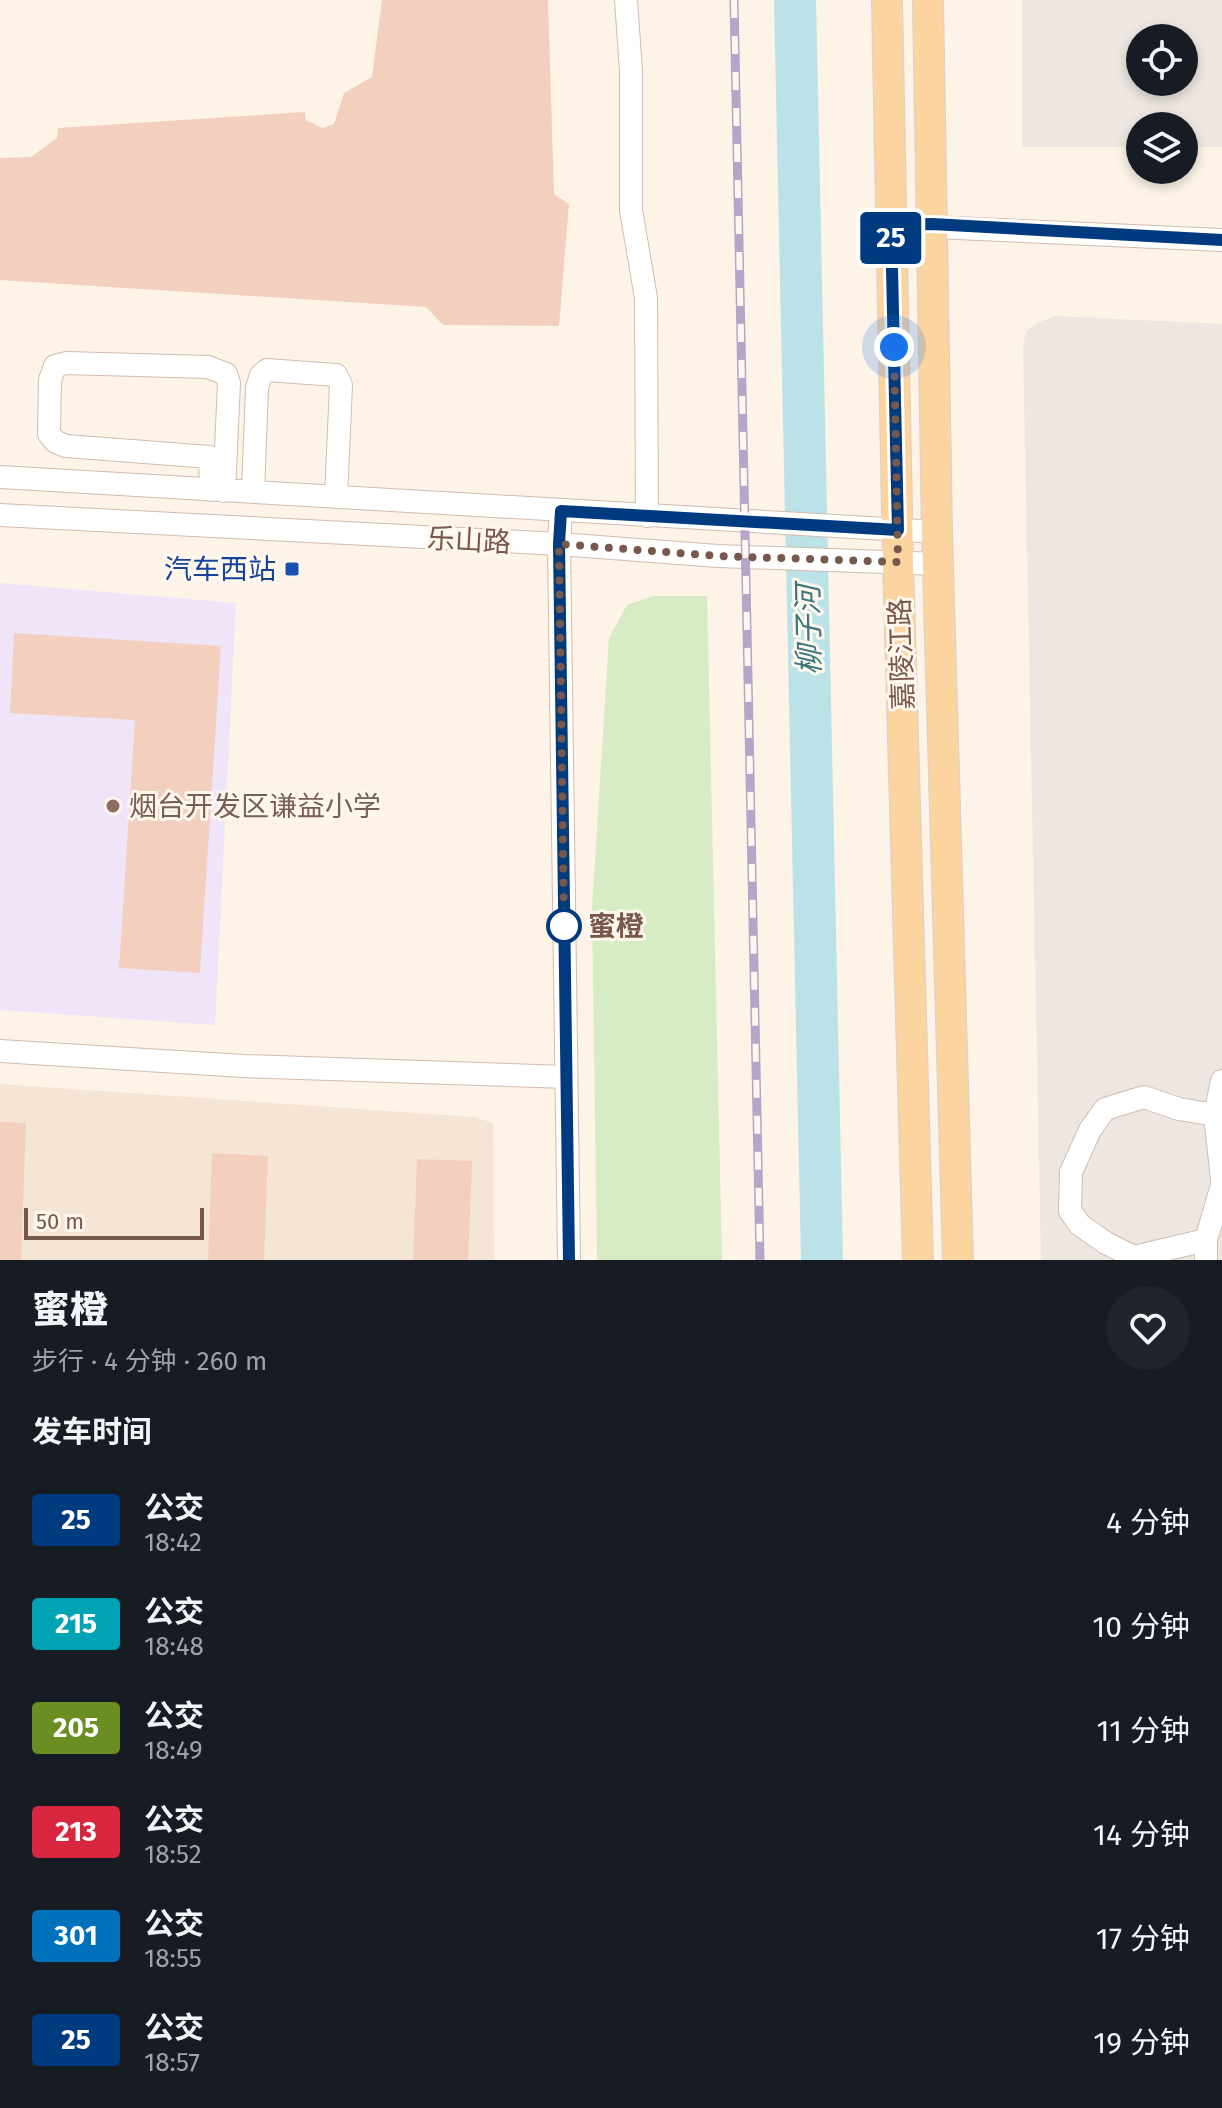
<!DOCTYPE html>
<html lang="zh">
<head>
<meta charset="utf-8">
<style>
	:root { --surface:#171b24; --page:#20242c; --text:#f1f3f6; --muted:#9ea1a6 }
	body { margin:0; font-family:"Fira Sans","Noto Sans SC",sans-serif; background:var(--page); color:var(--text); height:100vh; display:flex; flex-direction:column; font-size:30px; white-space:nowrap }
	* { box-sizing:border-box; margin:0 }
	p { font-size:26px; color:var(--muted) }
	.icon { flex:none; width:44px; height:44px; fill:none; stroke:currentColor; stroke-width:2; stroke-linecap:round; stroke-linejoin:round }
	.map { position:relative; height:1260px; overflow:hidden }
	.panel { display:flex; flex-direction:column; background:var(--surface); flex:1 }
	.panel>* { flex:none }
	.badge { padding:0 16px; border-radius:6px; font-size:28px; line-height:52px }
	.tools { position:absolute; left:1126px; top:24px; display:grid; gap:16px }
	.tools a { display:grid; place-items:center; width:72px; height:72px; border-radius:50%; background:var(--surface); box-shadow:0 4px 12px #0003; font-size:40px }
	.scale { position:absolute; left:24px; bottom:20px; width:180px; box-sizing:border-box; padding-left:8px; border:4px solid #78584b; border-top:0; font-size:22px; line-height:28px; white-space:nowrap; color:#78584b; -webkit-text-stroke:6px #fff7ee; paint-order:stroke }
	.you { position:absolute; width:40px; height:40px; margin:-20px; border:6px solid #fff; border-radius:50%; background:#1a73e8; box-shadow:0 0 0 12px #1a73e833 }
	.map>.badge { position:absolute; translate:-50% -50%; box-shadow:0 0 0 4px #fff }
	h2 { padding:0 32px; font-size:30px; line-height:72px }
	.round { display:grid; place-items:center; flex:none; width:84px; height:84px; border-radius:42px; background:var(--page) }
	.head { display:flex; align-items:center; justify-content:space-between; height:136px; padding:0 32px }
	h1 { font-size:38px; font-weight:800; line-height:60px }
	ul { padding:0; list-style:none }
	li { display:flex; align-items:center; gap:24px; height:104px; padding:0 32px }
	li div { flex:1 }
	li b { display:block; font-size:30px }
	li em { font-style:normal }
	li .badge { min-width:88px; font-weight:700; text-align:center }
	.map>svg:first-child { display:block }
	.residential { fill:#f5e5d5 }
	.industrial { fill:#ede6e1; fill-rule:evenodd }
	.education { fill:#f0e4f9 }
	.green { fill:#d7ebc5 }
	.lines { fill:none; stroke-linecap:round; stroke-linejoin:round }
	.river { stroke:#bbe3e7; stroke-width:42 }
	.building { fill:#f3d0be }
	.minor-casing { stroke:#d2bcaf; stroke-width:24 }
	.major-casing { stroke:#d9d0cd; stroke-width:32 }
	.minor { stroke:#fff; stroke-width:22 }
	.major { stroke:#fcd49f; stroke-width:30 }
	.rail-casing { stroke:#b5a5c8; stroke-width:9 }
	.rail { stroke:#fff7ee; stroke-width:6; stroke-dasharray:18; stroke-linecap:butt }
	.line-casing { stroke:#fff; stroke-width:18 }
	.line { stroke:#003b80; stroke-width:12 }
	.walk { stroke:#78584b; stroke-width:8; stroke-dasharray:0 14.4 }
	.transit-dot { fill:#1a4fb4; stroke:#fff7ee; stroke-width:3 }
	.education-dot { fill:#8d6e63; stroke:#fff7ee; stroke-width:3 }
	.stop-dot { fill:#fff; stroke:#003b80; stroke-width:4 }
	.labels { text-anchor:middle; stroke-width:6; stroke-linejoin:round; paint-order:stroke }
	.street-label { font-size:28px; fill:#78584b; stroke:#fff7ee }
	.transit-label { font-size:28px; fill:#164399; stroke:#fff7ee; text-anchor:end }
	.education-label { font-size:28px; fill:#785e54; stroke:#fff7ee; text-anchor:start }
	.stop-label { font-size:28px; font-weight:bold; fill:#78584b; stroke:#fff7ee; text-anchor:start }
	.water-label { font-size:30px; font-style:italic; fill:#3d767d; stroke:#fff7ee }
</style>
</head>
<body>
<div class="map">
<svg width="1222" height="1260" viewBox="0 0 1222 1260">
	<rect width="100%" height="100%" fill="#fdf3e7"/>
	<path class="residential" d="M0 1084 474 1117 493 1123 494 1260H0Z"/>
	<path class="industrial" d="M1022 0H1222V147H1184V126H1140V147H1022ZM1140 38H1184V82H1140Z
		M1055 316 1222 324V1260H1041L1023 346 1026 332 1037 323Z"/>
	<path class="education" d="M0 583 236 603 215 1025 0 1010Z"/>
	<path class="green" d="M653 596H707L722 1260H597L592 909 609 638 627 605Z"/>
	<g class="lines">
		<path class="river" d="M795 0 822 1260"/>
	</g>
	<path class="building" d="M382 0H548L554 194 569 204 559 326 443 325 426 307 0 280V158L31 157 57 138 58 128 305 112 306 120 322 128 334 124 344 93 372 77Z
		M14 633 221 646 200 973 119 968 135 720 10 713Z
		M0 1122 26 1123 21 1260H0Z
		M212 1153 268 1156 264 1260H208Z
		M417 1159 472 1161 468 1260H413Z"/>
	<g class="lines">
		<g class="minor-casing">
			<path id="minor" d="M626 0 631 71V210L646 298 647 516
				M891 225 1222 240
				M0 477 937 532
				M211 490 210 457 66 446 56 442 49 434 50 380 55 366 66 363 208 367 226 374 229 383 224 491
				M253 492 257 388 261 375 267 370 336 375 341 385 336 497
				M561 511 559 544 569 1260
				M0 515 559 544 718 556 939 564
				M0 1051 243 1066 566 1077
				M1222 1081 1215 1115 1222 1179
				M1206 1240 1134 1257 1106 1243 1080 1225 1070 1211 1071 1172 1090 1130 1105 1109 1144 1097 1179 1109 1215 1115
				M1206 1260V1240L1222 1185"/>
		</g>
		<g class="major-casing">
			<path id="major" d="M887 0 898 562 918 1260
				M928 0 937 532 958 1260"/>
		</g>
		<use href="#minor" class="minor"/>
		<use href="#major" class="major"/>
		<g class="rail-casing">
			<path id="rail" d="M734 0 760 1260"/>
		</g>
		<use href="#rail" class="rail"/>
	</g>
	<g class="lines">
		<g class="line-casing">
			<path id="line" d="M569 1260 559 544 561 511 898 530 891 225 932 224 1222 240"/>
		</g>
		<use href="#line" class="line"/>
		<path class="walk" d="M564 926 559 544 718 556 898 562 894 347"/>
	</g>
	<rect class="transit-dot" x="284" y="561" width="16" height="16" rx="4"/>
	<circle class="education-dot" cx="113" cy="806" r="8"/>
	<circle class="stop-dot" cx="564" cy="926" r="16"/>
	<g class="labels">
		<g class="street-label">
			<text transform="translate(469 540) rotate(3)" y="10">乐山路</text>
			<text transform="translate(901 654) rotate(-92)" y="10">嘉陵江路</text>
		</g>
		<g class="transit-label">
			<text x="276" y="579">汽车西站</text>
		</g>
		<g class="education-label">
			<text x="129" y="816">烟台开发区谦益小学</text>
		</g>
		<g class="stop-label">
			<text x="588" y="936">蜜橙</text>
		</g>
		<g class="water-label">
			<text transform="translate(809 630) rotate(-91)" y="10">柳子河</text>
		</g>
	</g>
</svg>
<div class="tools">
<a><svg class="icon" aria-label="locate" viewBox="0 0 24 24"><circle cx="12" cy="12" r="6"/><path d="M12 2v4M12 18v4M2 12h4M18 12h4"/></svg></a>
<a><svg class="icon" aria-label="layers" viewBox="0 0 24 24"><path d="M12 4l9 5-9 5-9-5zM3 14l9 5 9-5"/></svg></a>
</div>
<div class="scale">50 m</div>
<div class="you" style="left:894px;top:347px"></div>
<b class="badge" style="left:891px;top:238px;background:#003b80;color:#fff">25</b>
</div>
<section class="panel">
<div class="head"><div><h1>蜜橙</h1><p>步行 · 4 分钟 · 260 m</p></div><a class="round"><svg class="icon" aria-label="heart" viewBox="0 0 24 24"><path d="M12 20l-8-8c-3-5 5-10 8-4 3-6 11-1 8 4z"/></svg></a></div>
<h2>发车时间</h2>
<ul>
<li><span class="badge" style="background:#003b80;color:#fff">25</span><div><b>公交</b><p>18:42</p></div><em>4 分钟</em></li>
<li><span class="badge" style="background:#00a3b4;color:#fff">215</span><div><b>公交</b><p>18:48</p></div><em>10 分钟</em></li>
<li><span class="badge" style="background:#6b8e23;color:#fff">205</span><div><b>公交</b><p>18:49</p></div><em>11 分钟</em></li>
<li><span class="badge" style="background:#d7263d;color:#fff">213</span><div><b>公交</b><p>18:52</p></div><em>14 分钟</em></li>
<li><span class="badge" style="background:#0072bc;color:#fff">301</span><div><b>公交</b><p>18:55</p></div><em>17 分钟</em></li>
<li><span class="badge" style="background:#003b80;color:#fff">25</span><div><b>公交</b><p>18:57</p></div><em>19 分钟</em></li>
</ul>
</section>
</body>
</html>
